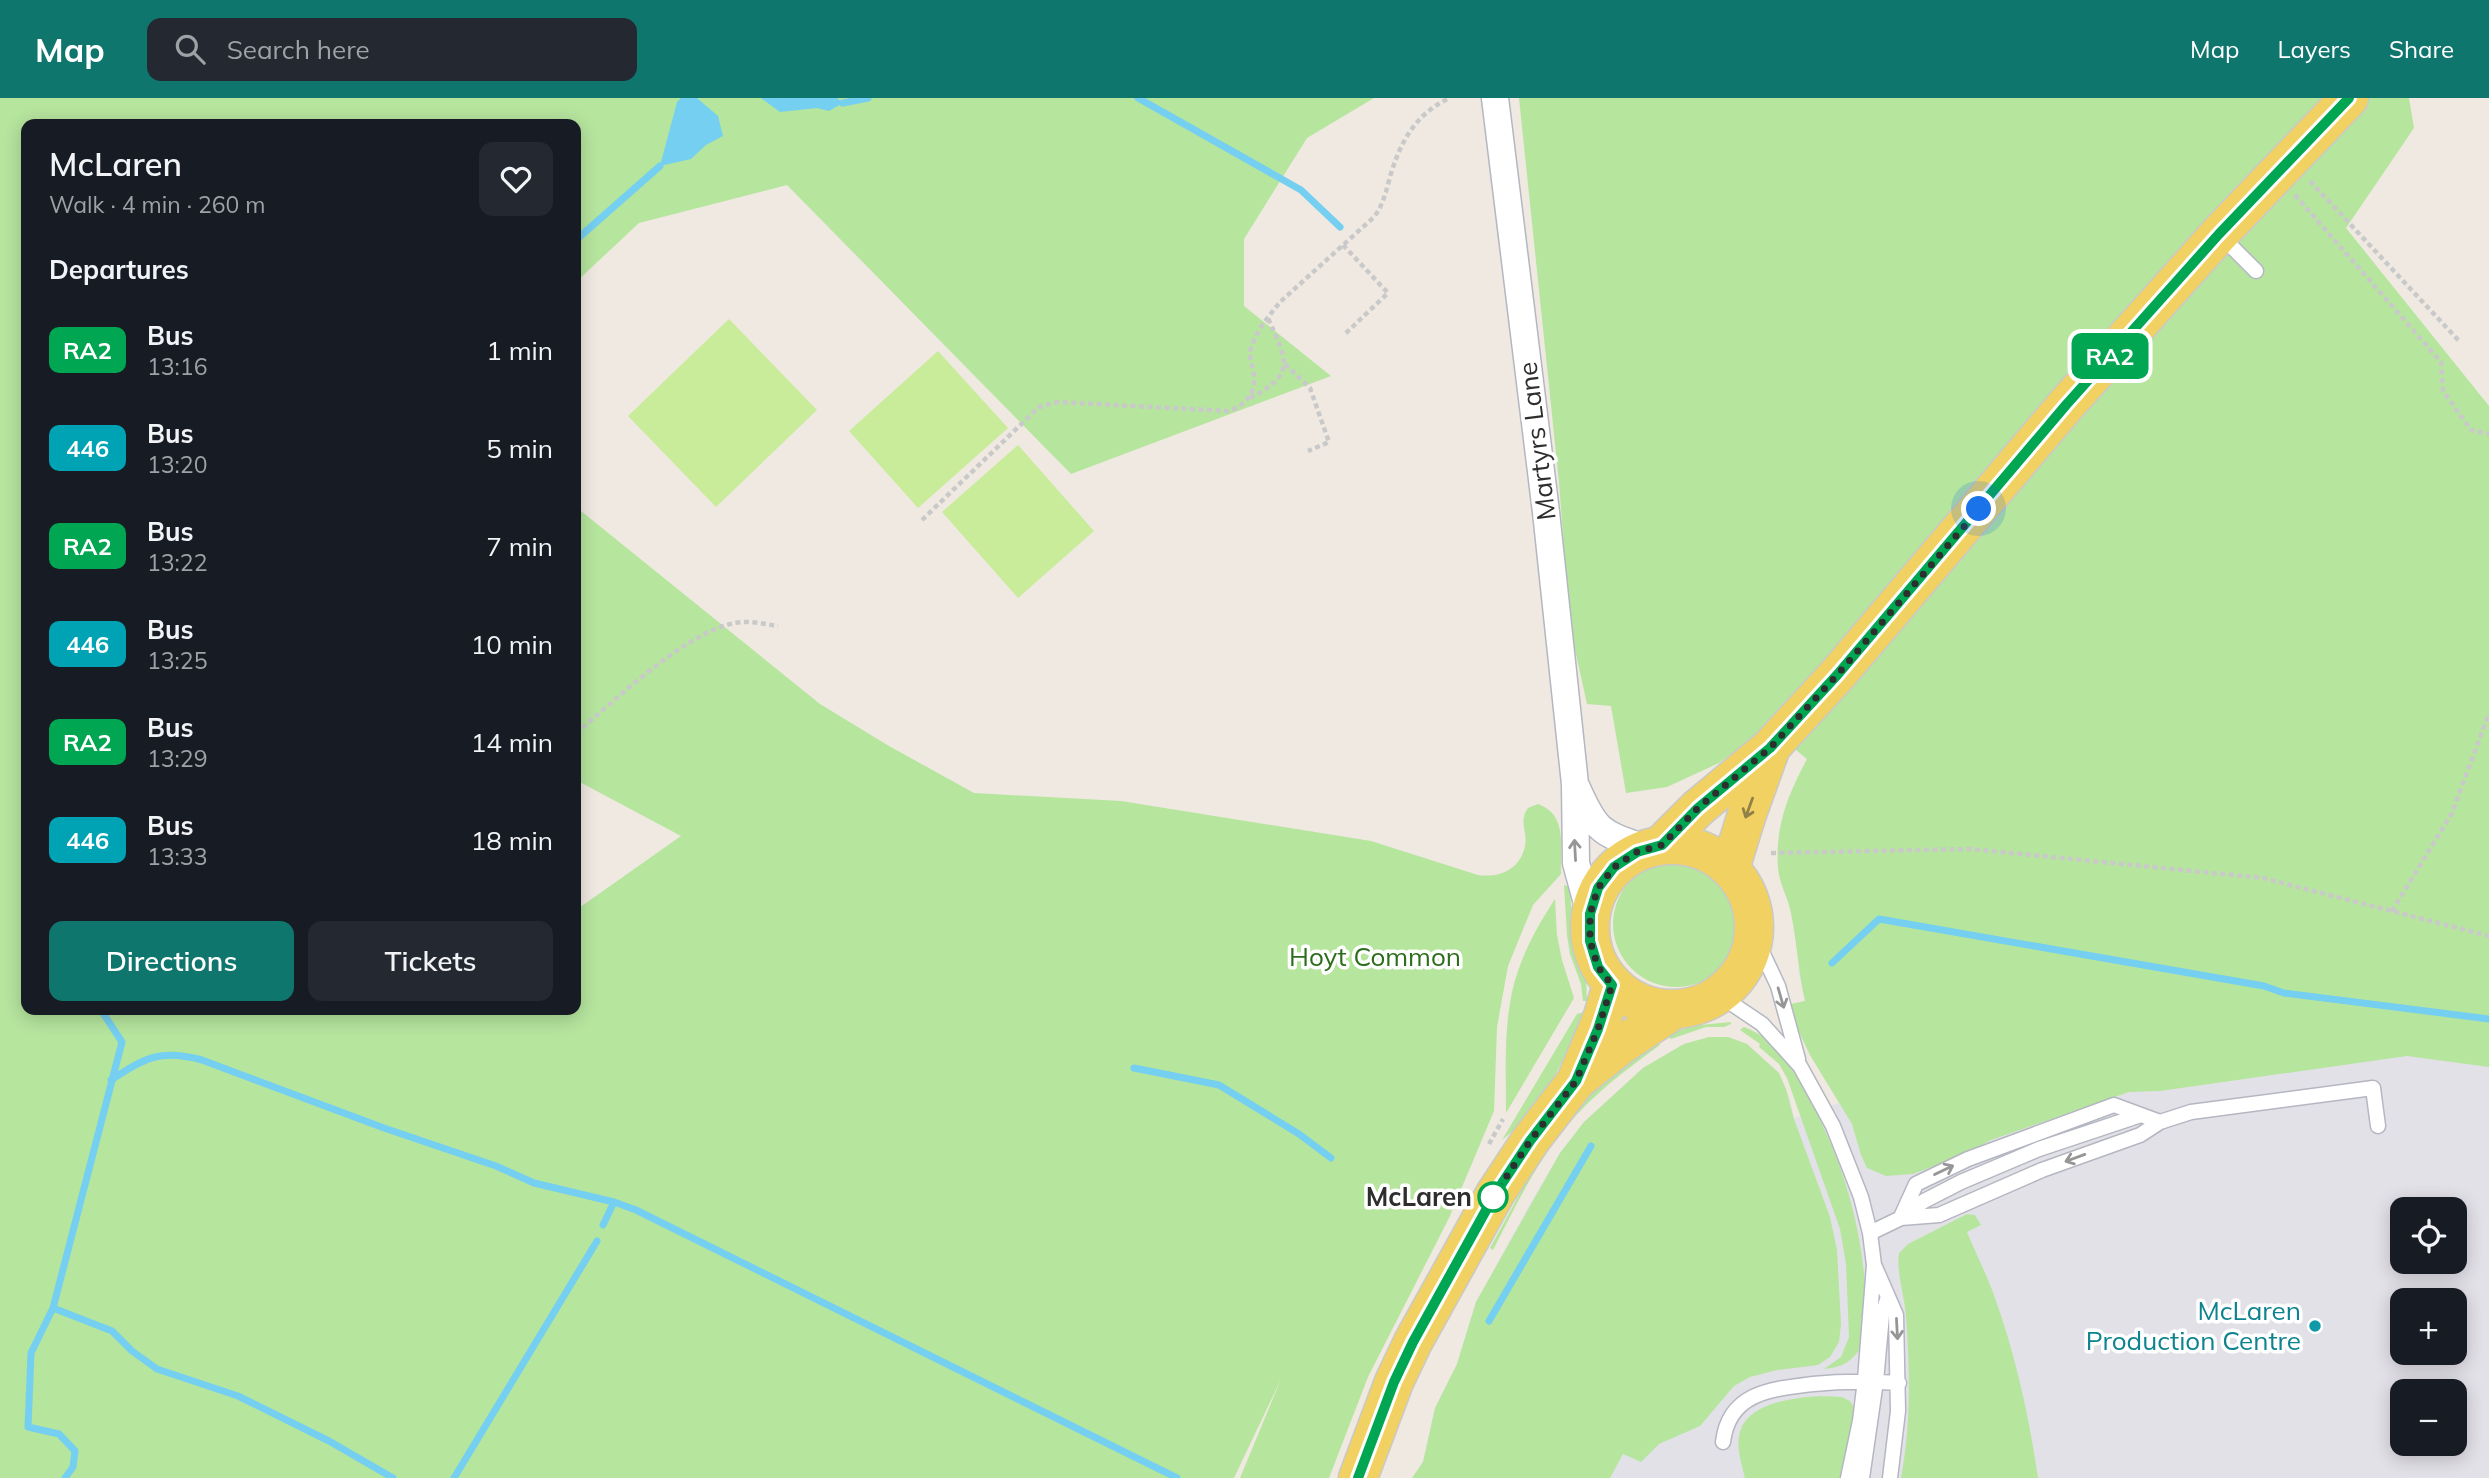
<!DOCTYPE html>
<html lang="en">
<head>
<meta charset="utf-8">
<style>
	:root { --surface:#171b24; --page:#242831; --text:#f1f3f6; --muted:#9ea1a6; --accent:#0f766e }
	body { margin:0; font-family:Mulish,sans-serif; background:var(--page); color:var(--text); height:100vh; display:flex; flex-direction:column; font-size:26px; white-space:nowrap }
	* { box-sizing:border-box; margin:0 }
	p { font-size:23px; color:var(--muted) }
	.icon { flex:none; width:38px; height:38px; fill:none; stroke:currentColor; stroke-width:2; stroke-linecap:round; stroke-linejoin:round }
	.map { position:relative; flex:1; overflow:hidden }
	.sheet { position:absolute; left:21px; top:21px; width:560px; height:896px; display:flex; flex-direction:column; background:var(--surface); border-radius:14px; box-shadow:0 4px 18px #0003 }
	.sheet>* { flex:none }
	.badge { padding:0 14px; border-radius:10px; font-size:24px; line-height:46px }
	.tools { position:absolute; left:2390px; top:1099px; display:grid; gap:14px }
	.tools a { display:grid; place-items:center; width:77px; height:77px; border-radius:14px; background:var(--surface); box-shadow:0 4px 18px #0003; font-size:35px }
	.you { position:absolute; width:35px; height:35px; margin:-18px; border:5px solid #fff; border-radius:50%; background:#1a73e8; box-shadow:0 0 0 10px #1a73e833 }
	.map>.badge { position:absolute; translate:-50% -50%; box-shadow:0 0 0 4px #fff }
	h2 { padding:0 28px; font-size:26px; line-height:63px }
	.round { display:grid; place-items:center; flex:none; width:74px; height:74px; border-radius:14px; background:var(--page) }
	.summary { display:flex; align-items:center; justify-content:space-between; height:119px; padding:0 28px }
	h1 { font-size:33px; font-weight:600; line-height:52px }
	.cta { display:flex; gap:14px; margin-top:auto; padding:14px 28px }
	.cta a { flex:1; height:80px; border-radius:14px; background:var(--accent); color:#fff; font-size:28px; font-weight:600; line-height:80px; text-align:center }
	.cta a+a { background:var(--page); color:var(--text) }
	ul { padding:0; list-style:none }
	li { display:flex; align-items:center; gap:21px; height:98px; padding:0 28px }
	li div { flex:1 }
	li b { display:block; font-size:26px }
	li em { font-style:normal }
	li .badge { min-width:77px; font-weight:700; text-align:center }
	header { display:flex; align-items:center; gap:42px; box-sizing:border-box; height:98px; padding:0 35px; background:var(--accent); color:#fff }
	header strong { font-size:33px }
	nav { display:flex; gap:38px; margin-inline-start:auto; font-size:24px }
	.search { width:490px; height:63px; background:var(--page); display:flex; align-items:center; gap:18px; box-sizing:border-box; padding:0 24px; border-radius:14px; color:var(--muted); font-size:26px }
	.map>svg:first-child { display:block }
	.industrial { fill:#e3e1e8; fill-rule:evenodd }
	.green { fill:#b6e59e }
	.pitch { fill:#c9ec9a }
	.water { fill:#75cff0 }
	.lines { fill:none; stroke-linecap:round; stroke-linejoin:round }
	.stream { stroke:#75cff0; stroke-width:7 }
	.lane-casing { stroke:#b4b7c1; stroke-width:17 }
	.street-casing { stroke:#b4b7c1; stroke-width:29 }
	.primary-casing { stroke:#c9c9c9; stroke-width:41 }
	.path { stroke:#c9c9c9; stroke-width:4.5; stroke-dasharray:5 3.5; stroke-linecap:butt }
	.lane { stroke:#fff; stroke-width:14 }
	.street { stroke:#fff; stroke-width:26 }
	.primary { stroke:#f2d163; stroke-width:38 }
	.oneway { stroke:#908048 }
	.oneway2 { stroke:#969696 }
	.line-casing { stroke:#fff; stroke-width:16 }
	.line { stroke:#00a651; stroke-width:10 }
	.walk { stroke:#2e2e2e; stroke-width:7; stroke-dasharray:0 12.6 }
	.stop-dot { fill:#fff; stroke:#00a651; stroke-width:3.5 }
	.culture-dot { fill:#0f9aa8; stroke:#fff; stroke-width:2.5 }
	.labels { text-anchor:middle; stroke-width:7; stroke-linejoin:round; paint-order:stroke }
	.street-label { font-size:26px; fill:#2e2e2e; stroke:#fff }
	.park-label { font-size:26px; fill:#2c6e1b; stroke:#fff }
	.stop-label { font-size:26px; font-weight:bold; fill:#2e2e2e; stroke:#fff; text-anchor:end }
	.culture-label { font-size:26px; fill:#0d838f; stroke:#fff; text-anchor:end }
</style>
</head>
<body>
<header>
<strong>Map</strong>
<div class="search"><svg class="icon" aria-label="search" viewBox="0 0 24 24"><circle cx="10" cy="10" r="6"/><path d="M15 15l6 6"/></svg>Search here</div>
<nav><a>Map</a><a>Layers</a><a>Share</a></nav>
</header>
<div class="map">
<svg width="2489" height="1380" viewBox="0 0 2489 1380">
	<rect width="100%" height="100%" fill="#efe9e1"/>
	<path class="industrial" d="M1798 871 2489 964V1380H1412L1423 1364 1435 1310 1457 1266 1476 1204 1532 1102 1560 1055 1584 1024 1643 970 1684 946 1709 939H1728L1747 946 1779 975 1790 1001 1794 1020 1839 1005 1810 957 1799 934 1791 906 1805 903ZM2403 1111H2455V1164H2403ZM2403 1202H2455V1255H2403ZM2403 1293H2455V1346H2403Z"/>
	<path class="green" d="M0 0H1374L1307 40 1244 141V208L1331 278 1071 376 787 87 639 125 576 184V26H26V912H576V812L681 738 576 682V409L820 606 889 648 974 695 1121 703 1371 743 1478 777C1499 780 1520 772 1525 748 1528 733 1518 724 1528 710L1538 706C1568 717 1560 748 1561 776L1533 807 1508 868 1497 929 1494 1013 1449 1120 1368 1279 1329 1380H1240L1281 1281 1234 1380H0Z
		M1519 0H2409L2414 30 2346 130 2489 308V969L2407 958 2160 993 2129 994 1991 1042 1961 1058 1913 1076 1886 1078 1867 1070 1861 1057 1852 1026 1810 957 1799 934 1791 906 1805 903C1798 873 1797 842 1790 811 1787 798 1779 784 1778 770 1775 727 1788 697 1807 661L1768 629 1719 665 1667 689 1626 695 1611 608 1587 606 1570 529 1559 384Z
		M1613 826a63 63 0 1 1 126 0a63 63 0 1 1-126 0Z
		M1564 787 1570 789 1573 840 1586 881 1587 903H1583L1581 886 1570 856 1567 837Z
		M1555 801 1557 837 1562 862 1574 900 1506 1015C1506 979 1504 941 1510 905 1516 867 1534 833 1555 801Z
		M1584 914C1564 962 1544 1009 1502 1042L1577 916Z
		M1731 924V926L1724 929H1706L1671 941 1667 938 1690 928Z
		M1744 929C1752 932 1760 936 1767 942 1789 961 1810 999 1822 1026 1849 1083 1864 1143 1866 1206 1866 1219 1869 1235 1862 1247 1854 1263 1841 1270 1824 1271L1841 1259 1849 1239 1846 1166 1840 1131 1787 980 1779 966 1759 949 1760 946 1740 932Z
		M1709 939H1728L1747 946 1779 975 1786 991 1794 1021 1830 1119 1837 1152 1841 1226 1839 1244 1830 1259 1818 1267 1777 1272 1750 1279 1734 1288 1700 1328 1659 1346 1641 1364 1623 1356 1610 1380H1412L1423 1364 1435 1310 1457 1266 1476 1204 1560 1055 1584 1024 1643 970 1684 946Z
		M1655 944 1660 947C1627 971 1593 996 1567 1028 1536 1064 1515 1110 1493 1152L1490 1150 1554 1033 1597 986Z
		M1967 1116 1975 1117 1981 1127 1967 1134C1976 1156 1987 1177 1995 1200 2016 1259 2029 1318 2038 1380H1901C1911 1327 1910 1273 1906 1219 1905 1199 1896 1175 1899 1155L1908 1146Z
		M1842 1299 1850 1303 1856 1313 1843 1380H1745C1741 1364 1735 1347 1741 1331 1753 1300 1814 1296 1842 1299Z"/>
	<path class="pitch" d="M729 221 817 312 716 409 628 318Z
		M938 253 1008 330 918 410 849 333Z
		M1018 347 1094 433 1018 500 942 414Z"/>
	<path class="water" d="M681 0H697L718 18 723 38 706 47 691 61 660 68 677 4Z
		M761 0H837L843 5 829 13 817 10 780 14Z"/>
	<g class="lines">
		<path class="stream" d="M1138 0 1301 92 1340 129
			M843 5 868 0
			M576 142 660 68
			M1832 865 1879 821 2264 888 2284 895 2489 921
			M1134 970 1219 987 1299 1036 1331 1060
			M111 982C146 959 161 951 202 962L384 1030 496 1068 534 1085 614 1104 636 1112 1177 1380
			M603 1127 614 1104
			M53 1210 112 1233 132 1253 157 1271 238 1298 329 1343 393 1380
			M1489 1223 1591 1048
			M65 1380 73 1369 75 1353 59 1336 28 1329 31 1255 53 1210 122 944 101 912
			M454 1380 597 1143"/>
		<g class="lane-casing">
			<path id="lane" d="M2220 137 2256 173
				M1754 837 1778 888 1798 961
				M1719 897 1762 926 1800 968 1833 1028 1861 1099 1870 1135 1874 1167 1865 1282 1860 1323 1848 1380
				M1901 1119 1924 1103 1961 1084 2039 1051 2141 1017 2160 1024
				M1901 1119 1916 1086 1968 1061 2114 1007 2141 1017
				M1870 1135 1901 1120 1939 1117 2042 1072 2140 1037 2160 1024 2191 1014 2373 990 2378 1028
				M1875 1169 1896 1217 1898 1313 1890 1380
				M1723 1344C1729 1294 1772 1291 1813 1286 1842 1283 1869 1283 1899 1285
				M1862 1380 1876 1283 1882 1217 1888 1199"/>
		</g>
		<g class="street-casing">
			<path id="street" d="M1495 0 1546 414 1575 686 1576 765 1590 816
				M1577 690C1597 736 1602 735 1648 751"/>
		</g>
		<g class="primary-casing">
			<path id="primary" d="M1662 746 1698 710 1770 650 1838 576 2066 307 2219 136 2349 0
				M1590 829a82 82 0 1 1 164 0a82 82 0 1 1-164 0Z
				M1730 771 1747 716 1770 652
				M1578 978 1603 918 1612 887
				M1358 1380 1394 1284 1413 1244 1495 1096 1530 1043 1576 983 1621 947 1674 912"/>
		</g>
		<path class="path" d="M2310 83 2460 244
			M2295 97 2441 264 2443 293 2471 332 2489 336
			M1343 147 1388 195 1345 236
			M1285 266 1310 290 1329 344 1308 353
			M1250 300C1298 275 1286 262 1268 220
			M922 422 1039 309 1058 304 1228 313C1244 309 1256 295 1254 277 1253 268 1248 259 1251 250 1256 233 1269 218 1280 204L1374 119C1383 107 1386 94 1390 79 1400 44 1416 15 1450 0
			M576 635C615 603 685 534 735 525 749 522 764 526 778 528
			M1771 755 1971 751 2263 780 2489 838
			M2392 813 2452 715 2489 615
			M1489 1046 1503 1021"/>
		<use href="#lane" class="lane"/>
		<use href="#street" class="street"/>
		<use href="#primary" class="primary"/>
	</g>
	<defs><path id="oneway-shaft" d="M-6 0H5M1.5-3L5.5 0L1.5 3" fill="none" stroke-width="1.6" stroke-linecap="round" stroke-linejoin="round" transform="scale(1.75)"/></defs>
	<use class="oneway" href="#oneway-shaft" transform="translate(1749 710) rotate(110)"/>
	<g class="oneway2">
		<use href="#oneway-shaft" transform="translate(1575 752) rotate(-93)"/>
		<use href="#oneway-shaft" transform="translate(1781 900) rotate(74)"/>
		<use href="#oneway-shaft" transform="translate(2075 1060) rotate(160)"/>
		<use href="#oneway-shaft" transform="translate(1944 1072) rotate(-26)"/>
		<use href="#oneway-shaft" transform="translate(1897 1231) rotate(87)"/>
	</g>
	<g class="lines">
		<g class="line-casing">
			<path id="line" d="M1358 1380 1394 1284 1413 1244 1495 1096 1530 1043 1576 983 1598 931 1612 887 1598 869 1590 843V816L1598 790 1614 769 1637 754 1662 747 1698 710 1770 650 1838 576 2066 307 2219 136 2349 0"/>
		</g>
		<use href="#line" class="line"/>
		<path class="walk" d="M1493 1099 1530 1043 1576 983 1598 931 1612 887 1598 869 1590 843V816L1598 790 1614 769 1637 754 1662 747 1698 710 1770 650 1838 576 1979 411"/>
	</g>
	<circle class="stop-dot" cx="1493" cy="1099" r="14"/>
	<circle class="culture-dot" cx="2315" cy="1228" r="7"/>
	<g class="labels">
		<g class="street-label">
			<text transform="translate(1537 343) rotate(-97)" y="9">Martyrs Lane</text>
		</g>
		<g class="park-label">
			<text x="1375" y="868">Hoyt Common</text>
		</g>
		<g class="stop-label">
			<text x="1472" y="1108">McLaren</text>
		</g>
		<g class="culture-label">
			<text x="2301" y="1222">McLaren<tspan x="2301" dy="30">Production Centre</tspan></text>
		</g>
	</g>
</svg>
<div class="tools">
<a><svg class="icon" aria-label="locate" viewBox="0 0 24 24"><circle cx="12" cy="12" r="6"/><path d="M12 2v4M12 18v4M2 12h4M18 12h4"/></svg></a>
<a>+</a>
<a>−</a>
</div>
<div class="you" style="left:1979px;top:411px"></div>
<b class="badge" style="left:2110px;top:258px;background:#00a651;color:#fff">RA2</b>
<section class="sheet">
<div class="summary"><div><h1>McLaren</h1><p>Walk · 4 min · 260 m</p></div><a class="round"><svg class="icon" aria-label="heart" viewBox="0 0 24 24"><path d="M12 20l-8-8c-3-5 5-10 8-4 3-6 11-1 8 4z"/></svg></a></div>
<h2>Departures</h2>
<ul>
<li><span class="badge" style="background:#00a651;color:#fff">RA2</span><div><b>Bus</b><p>13:16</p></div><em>1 min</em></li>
<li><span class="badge" style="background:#00a3b4;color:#fff">446</span><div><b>Bus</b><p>13:20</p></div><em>5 min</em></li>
<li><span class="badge" style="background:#00a651;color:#fff">RA2</span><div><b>Bus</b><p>13:22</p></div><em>7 min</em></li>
<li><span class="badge" style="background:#00a3b4;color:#fff">446</span><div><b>Bus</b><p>13:25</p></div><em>10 min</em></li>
<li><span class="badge" style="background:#00a651;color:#fff">RA2</span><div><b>Bus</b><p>13:29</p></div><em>14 min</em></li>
<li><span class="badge" style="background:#00a3b4;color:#fff">446</span><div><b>Bus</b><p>13:33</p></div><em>18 min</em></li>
</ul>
<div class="cta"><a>Directions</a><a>Tickets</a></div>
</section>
</div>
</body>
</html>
